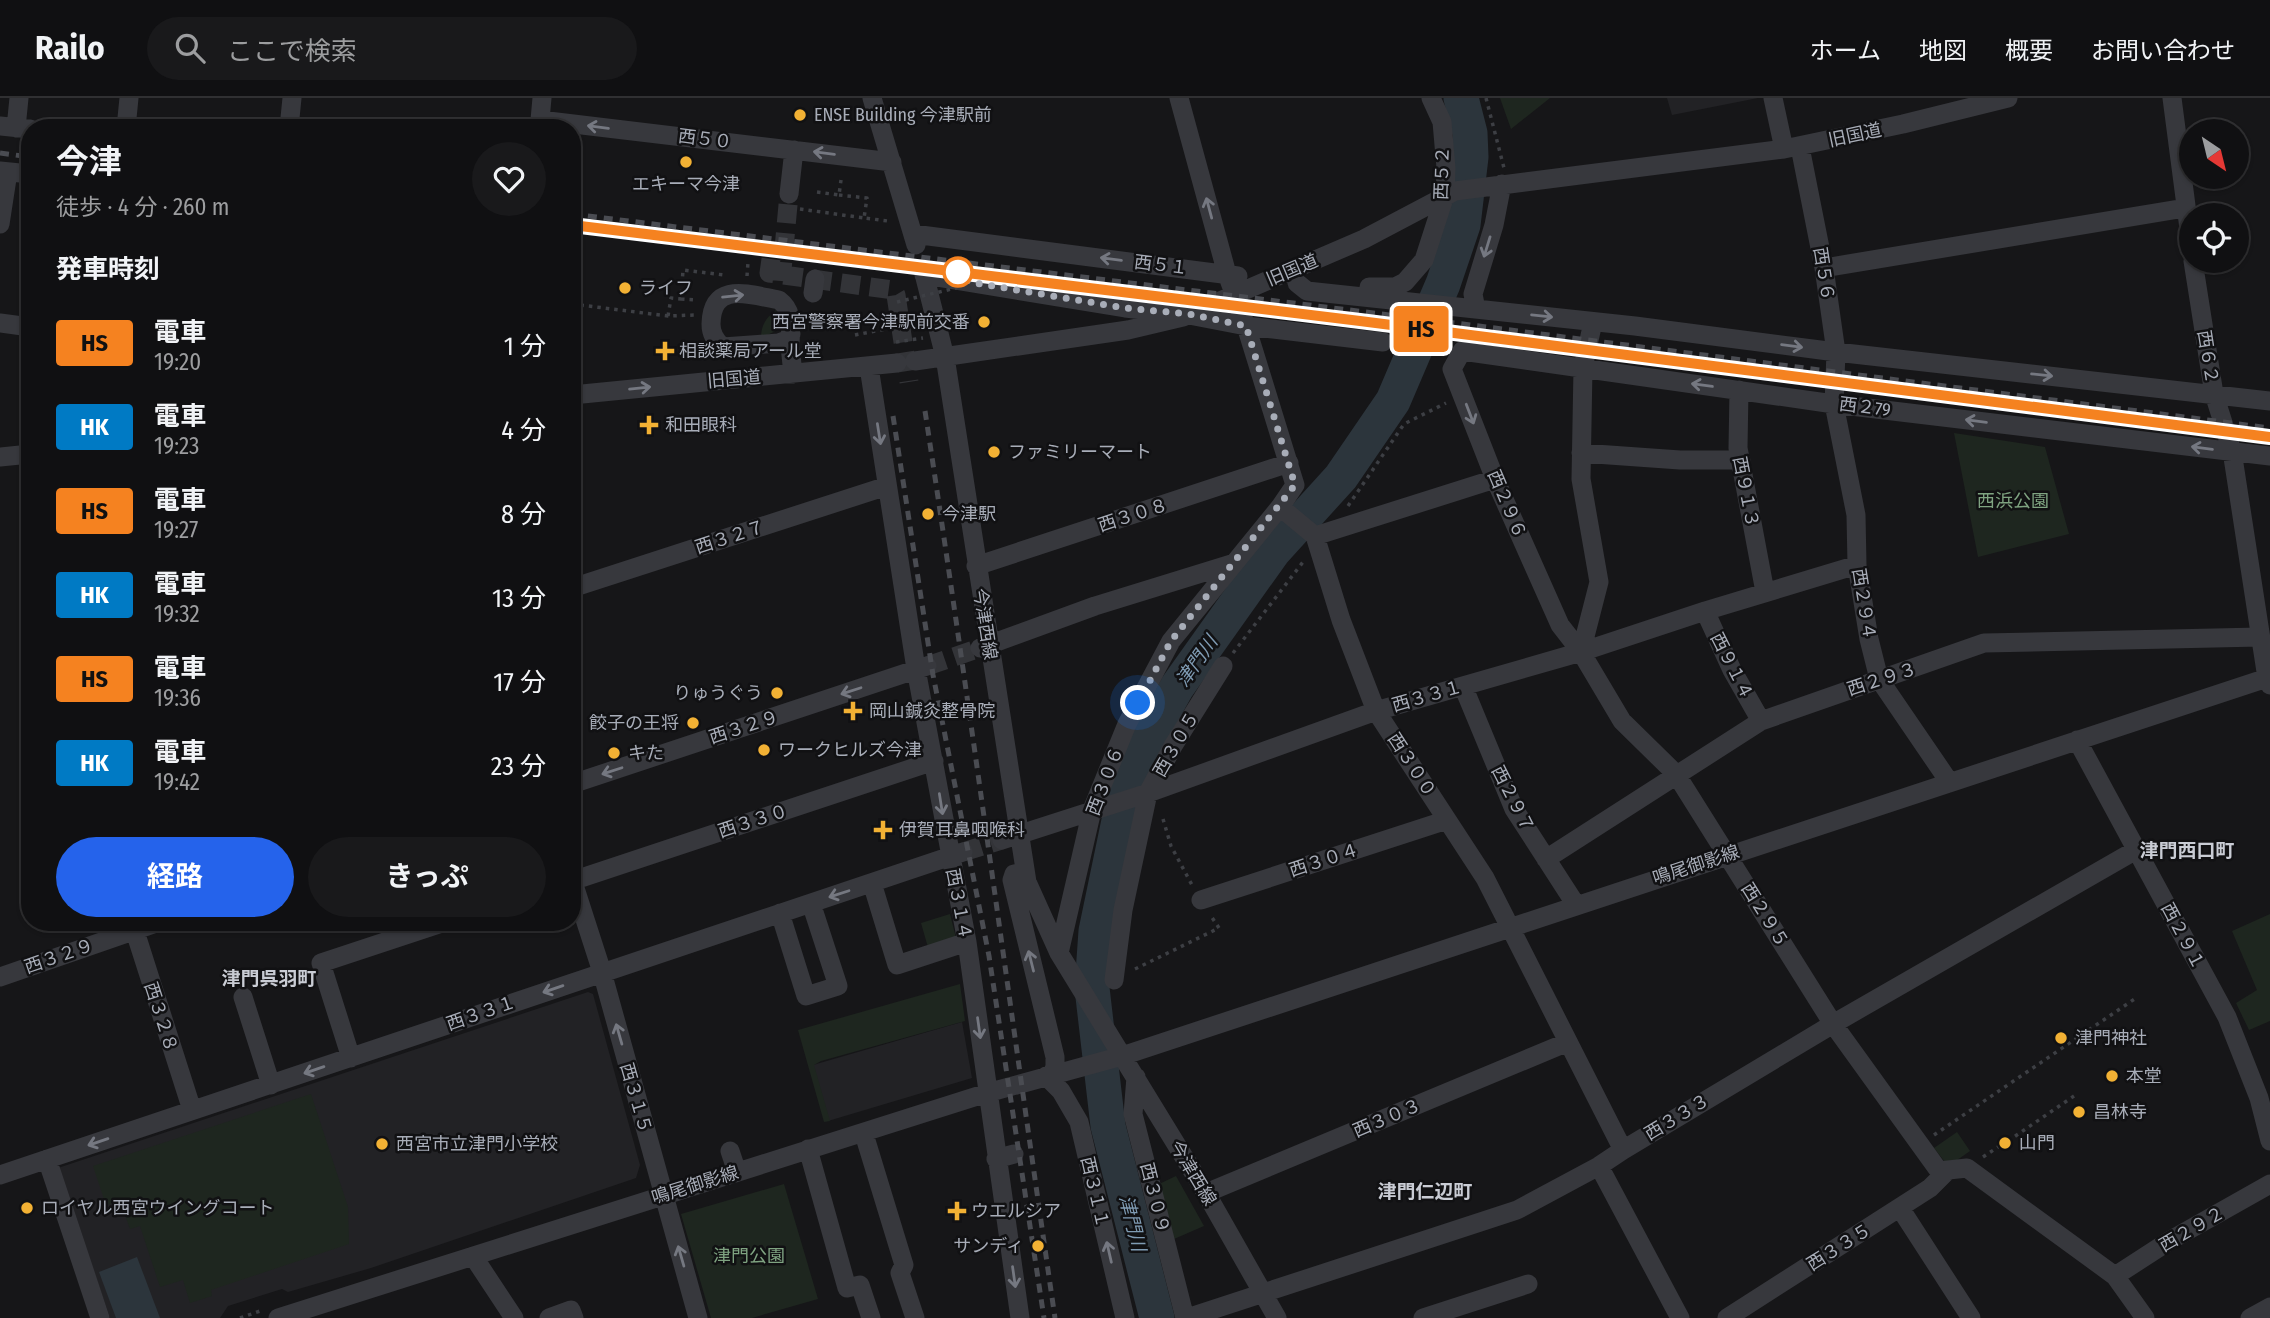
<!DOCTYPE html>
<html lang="ja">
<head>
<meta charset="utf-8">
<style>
	:root { --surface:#101012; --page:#19191b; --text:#f1f3f6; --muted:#9c9d9f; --line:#303032; --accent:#2563eb }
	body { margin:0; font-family:"Fira Sans Condensed","Noto Sans JP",sans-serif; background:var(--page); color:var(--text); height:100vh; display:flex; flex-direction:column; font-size:26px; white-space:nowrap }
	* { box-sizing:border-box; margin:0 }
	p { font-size:23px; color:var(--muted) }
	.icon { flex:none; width:38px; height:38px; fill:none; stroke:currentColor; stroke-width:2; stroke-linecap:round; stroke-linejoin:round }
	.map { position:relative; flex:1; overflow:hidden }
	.sheet { position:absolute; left:21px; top:21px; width:560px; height:812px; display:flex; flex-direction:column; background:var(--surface); border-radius:28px; box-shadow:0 2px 5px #0004,0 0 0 2px var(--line) }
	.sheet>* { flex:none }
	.badge { padding:0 14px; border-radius:5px; font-size:24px; line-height:46px }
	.needle { width:46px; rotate:145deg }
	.tools { position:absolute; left:2179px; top:21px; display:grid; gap:14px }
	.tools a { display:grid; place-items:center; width:70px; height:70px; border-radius:50%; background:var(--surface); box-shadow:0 2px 5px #0004,0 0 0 2px var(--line); font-size:35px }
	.you { position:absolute; width:35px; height:35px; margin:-18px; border:5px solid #fff; border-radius:50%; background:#1a73e8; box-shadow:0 0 0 10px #1a73e833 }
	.map>.badge { position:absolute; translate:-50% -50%; box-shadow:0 0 0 4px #fff }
	h2 { padding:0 35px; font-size:26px; line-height:63px }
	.round { display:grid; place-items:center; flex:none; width:74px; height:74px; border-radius:37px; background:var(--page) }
	.summary { display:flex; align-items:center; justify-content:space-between; height:119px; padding:0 35px }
	h1 { font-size:33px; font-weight:700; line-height:52px }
	.action { display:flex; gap:14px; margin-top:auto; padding:14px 35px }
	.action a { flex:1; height:80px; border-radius:42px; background:var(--accent); color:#fff; font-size:28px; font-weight:700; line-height:80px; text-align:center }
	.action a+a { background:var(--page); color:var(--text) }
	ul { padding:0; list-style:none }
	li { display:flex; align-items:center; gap:21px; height:84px; padding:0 35px }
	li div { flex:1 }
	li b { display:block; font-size:26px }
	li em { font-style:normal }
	li .badge { min-width:77px; font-weight:700; text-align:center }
	header { display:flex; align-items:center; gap:42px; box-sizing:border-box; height:98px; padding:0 35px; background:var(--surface); border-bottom:2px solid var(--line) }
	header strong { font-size:33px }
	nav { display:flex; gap:38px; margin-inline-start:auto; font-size:24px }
	.search { width:490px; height:63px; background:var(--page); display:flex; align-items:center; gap:18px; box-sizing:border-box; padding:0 24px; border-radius:38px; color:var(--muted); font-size:26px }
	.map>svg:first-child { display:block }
	.built { fill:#222225 }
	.green { fill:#1e261f }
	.water { fill:#2c353c }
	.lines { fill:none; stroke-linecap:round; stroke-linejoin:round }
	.river { stroke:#2c353c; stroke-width:35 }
	.minor-tunnel { stroke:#333438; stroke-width:19; stroke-dasharray:19 10; stroke-linecap:butt }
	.path { stroke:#3d3f44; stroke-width:3.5; stroke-dasharray:3.5 5; stroke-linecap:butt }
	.minor { stroke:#37383d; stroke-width:19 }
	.rail { stroke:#4a4c52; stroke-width:5; stroke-dasharray:9 7; stroke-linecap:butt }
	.path-bridge { stroke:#3d3f44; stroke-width:3.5; stroke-dasharray:3.5 5; stroke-linecap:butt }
	.oneway { stroke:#757881 }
	.line-casing { stroke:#fff; stroke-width:16 }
	.line { stroke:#f58220; stroke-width:10 }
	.walk { stroke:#a8adb8; stroke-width:7; stroke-dasharray:0 12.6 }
	.poi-dot { fill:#f2b134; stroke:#111113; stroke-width:2.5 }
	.stop-dot { fill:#fff; stroke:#f58220; stroke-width:3.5 }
	.labels { text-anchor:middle; stroke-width:5; stroke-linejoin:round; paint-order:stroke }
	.poi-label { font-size:18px; fill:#a8adb8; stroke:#111113; text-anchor:start }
	.street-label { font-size:18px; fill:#a8adb8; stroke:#111113 }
	.park-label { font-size:18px; fill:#7fa381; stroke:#111113 }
	.water-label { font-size:19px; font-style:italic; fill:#7f9bb3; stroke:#111113 }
	.neighbourhood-label { font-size:19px; font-weight:bold; fill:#c9ccd4; stroke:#111113 }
</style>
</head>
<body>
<header>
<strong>Railo</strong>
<div class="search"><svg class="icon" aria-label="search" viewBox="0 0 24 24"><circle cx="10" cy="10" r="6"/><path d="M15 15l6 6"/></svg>ここで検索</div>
<nav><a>ホーム</a><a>地図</a><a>概要</a><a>お問い合わせ</a></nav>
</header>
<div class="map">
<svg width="2270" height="1220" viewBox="0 0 2270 1220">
	<rect width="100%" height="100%" fill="#161618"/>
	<path class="built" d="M1667 0H1758L1672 17Z
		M588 894 593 896 640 1067 636 1080 371 1170 288 1194 282 1191 228 1208 220 1220H110L58 1070Z
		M962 924 972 980 828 1023 813 967Z"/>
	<path class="green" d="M1500 0H1550L1511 31Z
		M776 212 782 220V230L761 240C761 227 766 220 776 212Z
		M1954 335 2045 349 2069 436 1978 459Z
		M950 816 956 840 929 853 921 825Z
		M2270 816V923L2249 932 2236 905 2257 892 2232 833Z
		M960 886 965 923 821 963 814 967 830 1023 824 1024 798 932Z
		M311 996 348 1109 349 1146 211 1192 212 1198 190 1205 183 1182 160 1189 140 1128 130 1131 120 1103 106 1107 93 1068Z
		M1957 1034 1970 1053 1953 1065 1945 1064 1934 1050Z
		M1176 1078 1204 1128 1174 1141 1157 1087Z
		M784 1086 818 1201 752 1220H711L681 1116Z"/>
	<path class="water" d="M137 1159 160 1220H116L99 1174Z"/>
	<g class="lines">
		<path class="river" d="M1157 1220 1108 1028 1092 890 1096 833 1121 713 1144 648 1177 589 1273 454 1341 379 1393 303 1443 186 1463 127 1471 59 1470 35 1461 0"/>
		<path class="minor-tunnel" d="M771 161 769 175 893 192 896 197 909 284
			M781 183 789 96
			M927 568 980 550
			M963 754 1002 742"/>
		<path class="path" d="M1486 0 1504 70
			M817 94 839 97 841 82
			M839 97 867 100 864 120 888 123
			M800 111 864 120
			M747 178 748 164
			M681 201 697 202
			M572 206 668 218 695 217
			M668 218 671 200 681 201 683 172 724 177
			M855 237 901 228
			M896 244 923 240
			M1399 245 1444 248
			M1348 408 1404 326 1446 305
			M1233 555 1303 464
			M1163 721 1171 748 1192 787
			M1135 871 1219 830 1211 818
			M1934 1037 2136 900
			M2008 1043 2074 998
			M1983 1059 2001 1047
			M240 1220 260 1213"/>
		<path class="minor" d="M542 0 540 22 892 64
			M872 0 916 147
			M1773 0 1784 51
			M2172 0 2191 146
			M0 28 30 31
			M16 30 19 0
			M126 30 129 0
			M289 30 292 0
			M1800 49 1824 170 1836 254 1834 306 1856 417 1857 467 1869 541 1879 581 1950 685
			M0 73 30 76
			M789 96 794 52
			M0 126 8 74
			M913 136 1238 178
			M2193 163 2214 296 2232 353 2267 580 2270 587
			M1824 170 2185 110
			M923 172 945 259 1027 784 1059 855 1206 1095 1277 1220
			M924 177 1125 210 1189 217 1246 228 1383 244
			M1297 185 1307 193 1635 228 1836 254 2270 303
			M1369 189H1395L1405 184 1424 162 1445 97 1446 70 1442 24 1431 0
			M813 195 815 181
			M1476 211 1473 196 1494 127 1502 86
			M0 225 30 229
			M791 236 787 242 779 245 723 249C715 243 711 236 711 226 712 182 750 197 779 202 795 214 790 231 790 248 791 258 792 267 793 276
			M915 263 1128 232 1183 219 1364 141 1455 93 1784 51 1903 26 2008 0
			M869 269 916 571 967 844 1020 1220
			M1739 292 1738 350 1765 494
			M572 297 897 265
			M1581 355 1680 362H1741
			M0 359 30 356
			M1495 381 1315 438 1341 522 1376 613 1485 780 1623 1052
			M1280 409 1315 438
			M976 468 1289 365
			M572 490 887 388
			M1705 513 1732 572 1761 623
			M980 550 1095 508 1231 466
			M1581 554 1599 484 1581 381 1583 270 1593 224
			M1463 588 1514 711 1576 807
			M2077 642 2227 919 2259 1000 2270 1043
			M572 686 927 568
			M1002 742 1148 695 1376 613 1581 554 1705 513 1857 467
			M1546 761 1761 623 1984 545 2260 539
			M1024 774 1014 776 1012 782 1055 959V969L1052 976
			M572 781 602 874 698 1220
			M572 783 934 663
			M872 785 897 867 967 844
			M1201 802 1447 722
			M780 815 806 898 838 888 811 805
			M132 824 192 1012
			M1059 855 1092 712 1127 626 1171 543 1280 409 1295 387 1246 228 1227 176 1179 0
			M0 879 159 824
			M1114 882 1123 812 1148 695 1173 648 1223 568
			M243 899 271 987
			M351 960 321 865 445 824
			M1046 978 1061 993 1079 1024 1125 1220
			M1136 979 1133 1016 1185 1220
			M864 1036 904 1167 900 1175 915 1220
			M808 1051 847 1190 860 1187 871 1220
			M730 1053 737 1074
			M47 1061 100 1220
			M996 1061 1014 1056
			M1599 1068 1680 1220
			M0 1077 963 754
			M1206 1095 1568 944
			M1900 1110 1971 1220
			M473 1158 514 1220
			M2115 1178 2169 1143 2270 1086
			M278 1220 987 995 1122 958 2270 579
			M549 1220 571 1212 574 1220
			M1187 1220 1517 1112 1599 1068 1623 1052 1833 926 2136 752
			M1423 1220 1528 1186
			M1727 1220 1930 1090 1946 1074
			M2145 1220 2115 1178 1967 1070 1939 1073 1833 926 1676 676 1622 623 1581 554 1560 527 1495 381 1452 271 1462 253 1834 306 2270 358
			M2250 1220 2270 1209"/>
		<path class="rail" d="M0 55 30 59
			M572 116 1479 228 2270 330
			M572 127 756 149
			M925 313C971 615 1011 918 1055 1220
			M893 318 933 577 989 858 1044 1220"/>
		<path class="path-bridge" d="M897 204 956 190 958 182 974 186"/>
	</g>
	<defs><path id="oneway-shaft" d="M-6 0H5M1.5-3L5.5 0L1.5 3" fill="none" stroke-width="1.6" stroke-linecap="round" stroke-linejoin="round" transform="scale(1.75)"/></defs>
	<g class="oneway">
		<use href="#oneway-shaft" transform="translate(598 29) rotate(-173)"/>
		<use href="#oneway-shaft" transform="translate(824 55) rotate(-173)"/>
		<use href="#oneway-shaft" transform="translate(1209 110) rotate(-105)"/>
		<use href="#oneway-shaft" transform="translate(1487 149) rotate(107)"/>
		<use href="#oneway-shaft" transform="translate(1111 161) rotate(-173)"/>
		<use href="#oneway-shaft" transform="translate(733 198) rotate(-6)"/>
		<use href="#oneway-shaft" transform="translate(1542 218) rotate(6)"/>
		<use href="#oneway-shaft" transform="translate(1792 248) rotate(7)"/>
		<use href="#oneway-shaft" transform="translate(2042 277) rotate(6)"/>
		<use href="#oneway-shaft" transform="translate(1702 287) rotate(-172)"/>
		<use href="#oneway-shaft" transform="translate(640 290) rotate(-6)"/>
		<use href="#oneway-shaft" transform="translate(1470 316) rotate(69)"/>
		<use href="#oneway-shaft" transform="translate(1976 323) rotate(-173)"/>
		<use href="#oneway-shaft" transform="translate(879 336) rotate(81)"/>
		<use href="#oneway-shaft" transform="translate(2202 350) rotate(-173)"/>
		<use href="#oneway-shaft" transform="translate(851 593) rotate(162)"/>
		<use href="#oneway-shaft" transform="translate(612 673) rotate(162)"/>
		<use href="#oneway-shaft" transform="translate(941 706) rotate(81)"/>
		<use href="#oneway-shaft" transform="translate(839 796) rotate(162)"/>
		<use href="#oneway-shaft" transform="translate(1031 863) rotate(-104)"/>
		<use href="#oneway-shaft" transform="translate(553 891) rotate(161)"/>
		<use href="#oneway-shaft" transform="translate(979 930) rotate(82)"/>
		<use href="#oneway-shaft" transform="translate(619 936) rotate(-106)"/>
		<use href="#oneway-shaft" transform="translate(314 972) rotate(161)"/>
		<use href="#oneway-shaft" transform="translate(98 1044) rotate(161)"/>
		<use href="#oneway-shaft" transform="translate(1109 1154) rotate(-103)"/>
		<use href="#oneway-shaft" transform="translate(681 1158) rotate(-106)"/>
		<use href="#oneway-shaft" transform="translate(1014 1179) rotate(82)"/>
	</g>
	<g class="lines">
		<g class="line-casing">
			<path id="line" d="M572 127 1360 223 2270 339"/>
		</g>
		<use href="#line" class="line"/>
		<path class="walk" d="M958 174 969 184 1125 210 1189 216 1246 228 1295 387 1171 543 1138 605"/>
	</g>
	<g class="poi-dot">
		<circle cx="800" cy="17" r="7"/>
		<circle cx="686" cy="64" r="7"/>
		<circle cx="625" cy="190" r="7"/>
		<circle cx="984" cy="224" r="7"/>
		<path d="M661.5 242.5h7v7h7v7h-7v7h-7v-7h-7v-7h7z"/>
		<path d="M645.5 316.5h7v7h7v7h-7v7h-7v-7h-7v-7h7z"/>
		<circle cx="994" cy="354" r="7"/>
		<circle cx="928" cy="416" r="7"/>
		<circle cx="777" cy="595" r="7"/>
		<path d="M849.5 602.5h7v7h7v7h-7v7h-7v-7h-7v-7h7z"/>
		<circle cx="693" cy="625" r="7"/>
		<circle cx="764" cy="652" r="7"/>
		<circle cx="614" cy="655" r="7"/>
		<path d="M879.5 721.5h7v7h7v7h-7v7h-7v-7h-7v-7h7z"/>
		<circle cx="2061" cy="940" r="7"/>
		<circle cx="2112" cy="978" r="7"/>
		<circle cx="2079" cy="1014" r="7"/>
		<circle cx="2005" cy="1045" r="7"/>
		<circle cx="382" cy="1046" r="7"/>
		<circle cx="27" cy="1110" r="7"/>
		<path d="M953.5 1102.5h7v7h7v7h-7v7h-7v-7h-7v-7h7z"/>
		<circle cx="1038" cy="1148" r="7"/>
	</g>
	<circle class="stop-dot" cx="958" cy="174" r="14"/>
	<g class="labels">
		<g class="poi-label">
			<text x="814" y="23">ENSE Building 今津駅前</text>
			<text x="686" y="92" text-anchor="middle">エキーマ今津</text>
			<text x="639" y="196">ライフ</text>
			<text x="970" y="230" text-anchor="end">西宮警察署今津駅前交番</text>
			<text x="679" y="259">相談薬局アール堂</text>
			<text x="665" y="333">和田眼科</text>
			<text x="1008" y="360">ファミリーマート</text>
			<text x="942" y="422">今津駅</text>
			<text x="763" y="601" text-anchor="end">りゅうぐう</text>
			<text x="869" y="619">岡山鍼灸整骨院</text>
			<text x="679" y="631" text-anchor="end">餃子の王将</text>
			<text x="778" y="658">ワークヒルズ今津</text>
			<text x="628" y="661">キた</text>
			<text x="899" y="738">伊賀耳鼻咽喉科</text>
			<text x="2075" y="946">津門神社</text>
			<text x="2126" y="984">本堂</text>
			<text x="2093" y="1020">昌林寺</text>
			<text x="2019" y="1051">山門</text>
			<text x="396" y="1052">西宮市立津門小学校</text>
			<text x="41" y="1116">ロイヤル西宮ウイングコート</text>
			<text x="971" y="1119">ウエルシア</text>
			<text x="1024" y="1154" text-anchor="end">サンディ</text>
		</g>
		<g class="street-label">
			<text transform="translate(1855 37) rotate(-12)" y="6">旧国道</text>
			<text transform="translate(705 41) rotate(7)" y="6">西５０</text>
			<text transform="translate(1442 75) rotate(-88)" y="6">西５２</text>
			<text transform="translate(1161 167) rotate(7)" y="6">西５１</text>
			<text transform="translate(1292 172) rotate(-23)" y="6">旧国道</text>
			<text transform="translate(1824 176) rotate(81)" y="6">西５６</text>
			<text transform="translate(2208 259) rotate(81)" y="6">西６２</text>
			<text transform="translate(734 281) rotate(-5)" y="6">旧国道</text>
			<text transform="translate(1865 309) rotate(7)" y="6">西２79</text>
			<text transform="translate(1746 394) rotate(79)" y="6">西９１３</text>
			<text transform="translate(1507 406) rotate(67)" y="6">西２９６</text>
			<text transform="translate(1133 417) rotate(-18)" y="6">西３０８</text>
			<text transform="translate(730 439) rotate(-18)" y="6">西３２７</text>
			<text transform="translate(1864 506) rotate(81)" y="6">西２９４</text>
			<text transform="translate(985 526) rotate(81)" y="6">今津西線</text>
			<text transform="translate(1732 568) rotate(63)" y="6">西９１４</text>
			<text transform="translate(1882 581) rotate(-18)" y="6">西２９３</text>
			<text transform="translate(1427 598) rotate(-16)" y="6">西３３１</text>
			<text transform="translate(744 629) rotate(-18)" y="6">西３２９</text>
			<text transform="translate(1176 646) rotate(-60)" y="6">西３０５</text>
			<text transform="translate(1412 667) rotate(57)" y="6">西３００</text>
			<text transform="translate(1105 683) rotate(-69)" y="6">西３０６</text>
			<text transform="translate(1513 701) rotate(63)" y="6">西２９７</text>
			<text transform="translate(753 723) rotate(-18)" y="6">西３３０</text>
			<text transform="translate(1324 762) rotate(-18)" y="6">西３０４</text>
			<text transform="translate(1696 767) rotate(-18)" y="6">鳴尾御影線</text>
			<text transform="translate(959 806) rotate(79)" y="6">西３１４</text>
			<text transform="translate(1765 817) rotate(58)" y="6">西２９５</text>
			<text transform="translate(2183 838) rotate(62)" y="6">西２９１</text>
			<text transform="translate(59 858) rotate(-19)" y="6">西３２９</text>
			<text transform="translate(481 915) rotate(-19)" y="6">西３３１</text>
			<text transform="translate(161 919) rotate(72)" y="6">西３２８</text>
			<text transform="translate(636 1000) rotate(74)" y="6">西３１５</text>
			<text transform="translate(1677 1019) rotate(-31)" y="6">西３３３</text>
			<text transform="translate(1387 1020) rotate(-23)" y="6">西３０３</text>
			<text transform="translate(1193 1075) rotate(59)" y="6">今津西線</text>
			<text transform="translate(695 1087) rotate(-17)" y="6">鳴尾御影線</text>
			<text transform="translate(1095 1094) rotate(77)" y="6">西３１１</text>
			<text transform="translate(1155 1100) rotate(76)" y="6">西３０９</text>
			<text transform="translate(2192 1131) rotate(-30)" y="6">西２９２</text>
			<text transform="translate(1839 1149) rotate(-32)" y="6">西３３５</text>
		</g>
		<g class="park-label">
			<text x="2013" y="409">西浜公園</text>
			<text x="749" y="1164">津門公園</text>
		</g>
		<g class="water-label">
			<text transform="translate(1196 563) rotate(-55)" y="7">津門川</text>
			<text transform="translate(1133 1125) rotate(76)" y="7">津門川</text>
		</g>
		<g class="neighbourhood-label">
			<text x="2187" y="759">津門西口町</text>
			<text x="269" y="887">津門呉羽町</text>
			<text x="1425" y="1100">津門仁辺町</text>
		</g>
	</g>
</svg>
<div class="tools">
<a><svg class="needle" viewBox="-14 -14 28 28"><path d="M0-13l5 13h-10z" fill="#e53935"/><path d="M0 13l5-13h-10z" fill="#9c9d9f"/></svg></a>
<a><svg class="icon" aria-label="locate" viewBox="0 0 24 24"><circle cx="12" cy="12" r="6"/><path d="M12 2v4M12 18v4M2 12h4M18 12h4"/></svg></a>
</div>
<div class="you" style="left:1138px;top:605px"></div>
<b class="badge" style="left:1421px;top:231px;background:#f58220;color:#111">HS</b>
<section class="sheet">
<div class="summary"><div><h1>今津</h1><p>徒歩 · 4 分 · 260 m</p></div><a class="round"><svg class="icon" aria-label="heart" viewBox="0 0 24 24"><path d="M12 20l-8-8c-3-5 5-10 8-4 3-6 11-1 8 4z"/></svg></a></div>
<h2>発車時刻</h2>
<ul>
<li><span class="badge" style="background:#f58220;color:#111">HS</span><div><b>電車</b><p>19:20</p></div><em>1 分</em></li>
<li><span class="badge" style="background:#007ac4;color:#fff">HK</span><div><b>電車</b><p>19:23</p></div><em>4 分</em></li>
<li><span class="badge" style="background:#f58220;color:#111">HS</span><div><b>電車</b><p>19:27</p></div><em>8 分</em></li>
<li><span class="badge" style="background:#007ac4;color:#fff">HK</span><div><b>電車</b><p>19:32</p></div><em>13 分</em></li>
<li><span class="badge" style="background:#f58220;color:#111">HS</span><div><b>電車</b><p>19:36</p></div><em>17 分</em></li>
<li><span class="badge" style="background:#007ac4;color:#fff">HK</span><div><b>電車</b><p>19:42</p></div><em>23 分</em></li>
</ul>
<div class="action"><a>経路</a><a>きっぷ</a></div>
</section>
</div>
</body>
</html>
